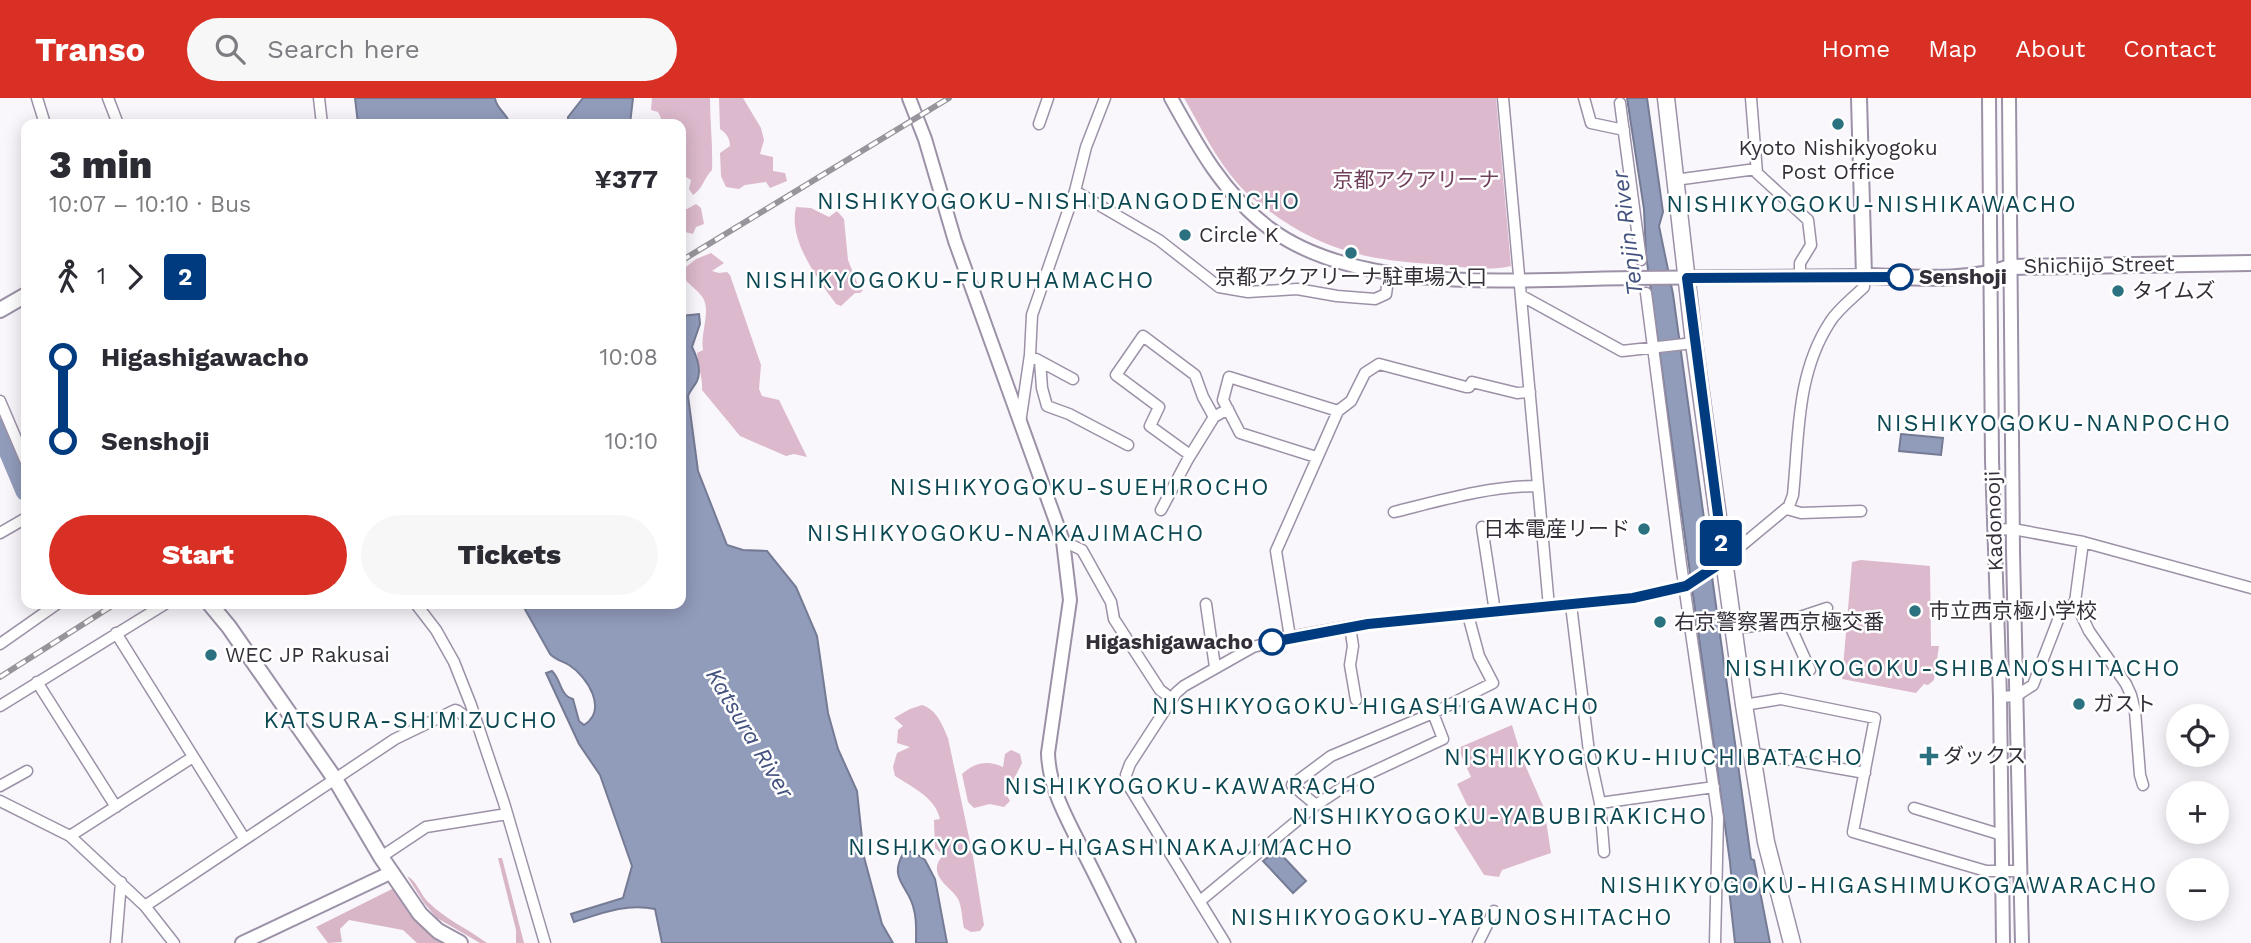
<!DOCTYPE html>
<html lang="en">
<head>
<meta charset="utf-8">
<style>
	:root { --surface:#fff; --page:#f7f7f7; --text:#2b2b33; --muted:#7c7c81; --accent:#d93025 }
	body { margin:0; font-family:"Work Sans","Noto Sans JP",sans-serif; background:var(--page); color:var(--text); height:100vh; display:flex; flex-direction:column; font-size:26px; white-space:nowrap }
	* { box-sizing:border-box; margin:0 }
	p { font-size:23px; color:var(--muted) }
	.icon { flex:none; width:38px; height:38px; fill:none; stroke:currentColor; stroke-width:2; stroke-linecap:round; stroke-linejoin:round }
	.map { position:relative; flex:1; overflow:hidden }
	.details { position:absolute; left:21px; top:21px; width:665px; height:490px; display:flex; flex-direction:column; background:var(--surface); border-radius:14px; box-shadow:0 4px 18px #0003 }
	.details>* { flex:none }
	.badge { padding:0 14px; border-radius:5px; font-size:24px; line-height:46px }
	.fabs { position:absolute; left:2166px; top:606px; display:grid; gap:14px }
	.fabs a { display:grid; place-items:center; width:63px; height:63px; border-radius:50%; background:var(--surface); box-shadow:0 4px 18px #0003; font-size:35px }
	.map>.badge { position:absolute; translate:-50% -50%; box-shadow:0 0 0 4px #fff }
	.legs { display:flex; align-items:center; gap:10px; height:77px; padding:0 28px; font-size:23px }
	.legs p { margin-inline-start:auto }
	.summary { display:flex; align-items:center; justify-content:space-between; height:119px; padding:0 28px }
	h1 { font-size:38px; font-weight:800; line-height:52px }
	.action { display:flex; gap:14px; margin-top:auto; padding:14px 28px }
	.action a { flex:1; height:80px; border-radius:42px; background:var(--accent); color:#fff; font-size:28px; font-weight:800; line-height:80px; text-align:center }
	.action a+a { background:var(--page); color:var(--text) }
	ul { padding:0 28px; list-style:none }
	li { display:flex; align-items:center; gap:24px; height:84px; font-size:26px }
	li i { display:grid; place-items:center; width:10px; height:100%; margin:0 9px; background:currentColor }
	li i::after { content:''; width:18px; height:18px; margin:-9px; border:5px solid; border-radius:50%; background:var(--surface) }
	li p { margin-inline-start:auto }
	li:first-child i { background:linear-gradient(#0000 50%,currentColor 0) }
	li:last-child i { background:linear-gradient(currentColor 50%,#0000 0) }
	header { display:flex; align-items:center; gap:42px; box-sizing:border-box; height:98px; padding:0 35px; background:var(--accent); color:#fff }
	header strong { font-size:33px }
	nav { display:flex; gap:38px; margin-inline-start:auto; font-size:24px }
	.search { width:490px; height:63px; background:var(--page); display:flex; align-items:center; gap:18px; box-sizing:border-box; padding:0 24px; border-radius:38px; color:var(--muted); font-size:26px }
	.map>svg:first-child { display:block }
	.green { fill:#dcb9cc }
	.forest { fill:#d8b6c8 }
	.water { fill:#919cbb; stroke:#757b94; stroke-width:2 }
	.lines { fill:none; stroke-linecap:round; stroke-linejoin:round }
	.river { stroke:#919cbb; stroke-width:21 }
	.minor-casing { stroke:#9c91a7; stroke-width:13 }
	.tertiary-casing { stroke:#9c91a7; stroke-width:16 }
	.secondary-casing { stroke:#9c91a7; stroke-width:18 }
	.primary-casing { stroke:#9c91a7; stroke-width:19 }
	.minor { stroke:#fff; stroke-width:10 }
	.tertiary { stroke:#fff; stroke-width:12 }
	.secondary { stroke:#fff; stroke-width:14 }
	.primary { stroke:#fff; stroke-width:16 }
	.rail-casing { stroke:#98949b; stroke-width:6 }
	.rail { stroke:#fff; stroke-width:3.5; stroke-dasharray:10; stroke-linecap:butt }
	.line-1-casing { stroke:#fff; stroke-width:16 }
	.line-1 { stroke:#003b80; stroke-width:10 }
	.poi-dot { fill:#2b717f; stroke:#fff; stroke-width:2.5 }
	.stop-1-dot { fill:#fff; stroke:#003b80; stroke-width:3.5 }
	.labels { text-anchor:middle; stroke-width:5; stroke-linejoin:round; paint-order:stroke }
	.poi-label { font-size:21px; fill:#342f39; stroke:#fff; text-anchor:start }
	.park-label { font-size:21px; fill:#6f3f5b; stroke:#fff }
	.street-label { font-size:21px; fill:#342f39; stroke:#fff }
	.stop-label { font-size:21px; font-weight:bold; fill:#342f39; stroke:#fff; text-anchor:start }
	.neighbourhood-label { font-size:23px; letter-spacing:2px; fill:#0c4853; stroke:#fff }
	.water-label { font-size:23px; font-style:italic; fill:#43527f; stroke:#fff }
</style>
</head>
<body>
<header>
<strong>Transo</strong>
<div class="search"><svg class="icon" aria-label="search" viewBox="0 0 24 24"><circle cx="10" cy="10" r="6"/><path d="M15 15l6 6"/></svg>Search here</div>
<nav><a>Home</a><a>Map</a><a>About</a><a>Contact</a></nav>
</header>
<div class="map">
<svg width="2251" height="845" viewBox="0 0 2251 845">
	<rect width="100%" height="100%" fill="#faf7fc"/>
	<path class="green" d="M652 0H710C710 24 713 48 712 72 704 80 702 92 693 97L689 91 691 82 681 76V26H659L661 20 658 14 651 12Z
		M719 0H743L761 30 764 42 760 56 773 59V73L785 75 787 83 770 90 766 84 745 87 739 91 726 89 721 78 720 55 730 48C730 40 726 35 720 31Z
		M1184 0H1496L1511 168C1487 174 1455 168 1431 166 1371 162 1329 154 1279 120 1265 110 1250 100 1238 86 1216 61 1201 30 1184 0Z
		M696 106 701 110 704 126 696 129 693 136 681 133V110L687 111Z
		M796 109 811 110 829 119 837 113 844 121 848 162 858 187 863 192 860 195H855L841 208 836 206C817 180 788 142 796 109Z
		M711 155 724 165 712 173 719 175 727 174 730 177 761 267 759 291 762 298 779 302 807 359 794 356 786 358 740 338 702 292C703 280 698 268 697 255L703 252C700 235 711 214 703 200 697 190 684 185 681 173L696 161Z
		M1861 462 1930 468 1931 548H1939L1934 582 1928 587 1924 586 1916 595 1842 581 1852 464Z
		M922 607C937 612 942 626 948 640L973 758 984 827 980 833 971 834 964 830C962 822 962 808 958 801 952 789 925 778 943 757L935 750 934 722 940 721C935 699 912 689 895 678L893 669 897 655 910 649 897 645 898 632 903 628 894 620 910 611Z
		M1512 627 1522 660 1544 710 1551 755 1502 772 1499 779 1484 777 1454 729 1473 719 1457 686 1471 679 1458 650Z
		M1011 652 1020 656 1022 665 1014 681 1004 692 1010 703 1004 709 990 706 974 710 968 704 962 676C975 664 988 662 1003 669L1005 656Z"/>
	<path class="forest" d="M498 760H502L524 845H516V832Z
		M407 778C417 783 420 796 428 804 445 821 468 831 487 845H480L437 820 424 805Z
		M392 791 400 792 449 845H417L403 832 349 822 340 831 342 844 328 845 316 829Z"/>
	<path class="water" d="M355 0H495C496 11 507 15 510 26H358Z
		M583 0H633L630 26H568V19Z
		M1627 0H1647L1663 114 1659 128 1673 196 1751 761 1754 762 1770 845H1735L1729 791 1732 786 1730 764 1646 157 1644 111Z
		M699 216 700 226 692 249C697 259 702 272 697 283 694 289 690 292 688 298L698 373 727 447 743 452 767 453 796 489 817 538 828 615 838 651 857 693 864 759 882 826 893 845H662L655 811C626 805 602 815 574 824L571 816 623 800 632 768 600 677 579 646 546 575 552 573C561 581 560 598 573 601L579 623 584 627C608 612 588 579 569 567 562 563 556 562 550 556L522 506H681C681 479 684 453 681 427V218Z
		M1901 336 1943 340 1941 357 1899 353Z
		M1277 752 1306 783 1293 795 1263 763Z
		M912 753 925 762 935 781 947 845H916C916 834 917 822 914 812 910 789 888 782 903 756Z"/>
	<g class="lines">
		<path class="river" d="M0 331 26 393"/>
		<g class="minor-casing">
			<path id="minor" d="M37 0 45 26
				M108 0 118 26
				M319 0 322 26
				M1503 0 1549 509
				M1584 0 1591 25 1624 32
				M1751 0 1757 75 1808 122 1811 147 1800 165V179
				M1620 5 1641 162
				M1039 26 1048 0
				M1675 82 1756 71
				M1075 93 1159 142 1219 189 1248 194 1297 191 1337 198 1375 201 1386 196 1389 174
				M1646 195 1681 466 1718 720 1715 845
				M1522 198 1622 253 1694 245
				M1036 261 1073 281
				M1040 263 1042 290 1047 308 1069 316 1128 347
				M0 303 26 364
				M1020 325 1030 257 1032 217 1075 93 1086 49 1105 0
				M1190 357 1150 328 1159 309 1116 277 1143 238 1195 277 1203 299 1214 319
				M1316 359 1240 335 1223 302 1229 279 1338 313
				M1787 411 1801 415 1861 413
				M1161 412 1188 361 1214 319 1228 311
				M1394 414C1442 402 1489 388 1538 388
				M1482 429 1495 514
				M1994 432 2013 431 2083 444 2251 490
				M0 435 26 420
				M1063 443 1082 452 1111 504 1114 521 1160 592 1172 601
				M2075 504 2089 533 2126 586 2131 597 2135 613 2140 677 2143 687
				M416 506 436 532 454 564 471 607 504 705 545 845
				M1206 506 1215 569
				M1571 507 1589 654 1600 705 1604 754
				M1788 523 1810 572
				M1350 529 1353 548 1350 567 1356 602
				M1733 531 1788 523 1827 510
				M116 535 244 740
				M1290 539 1276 453 1338 313 1351 303 1365 275 1379 266 1466 289H1469L1472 284 1517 295 1530 294
				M0 546 57 506
				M37 584 116 709
				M2000 599 2016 598 2033 587 2060 517 2075 504 2083 444
				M1744 607 1781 601 1875 620 1853 734 1986 773H2021
				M0 608 165 506
				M1751 655 1865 675
				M0 688 27 673
				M0 703 70 738 145 808 174 845
				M1600 705 1714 689
				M1316 707 1292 687 1331 658 1433 615 1493 585 1479 558 1468 517
				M1914 710 2002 737
				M70 738 193 659
				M381 759 426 729 507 716
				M1200 803 1316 707 1351 684 1443 641 1433 615
				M145 808 395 641 455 612 458 613 478 629
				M116 845 121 784
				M1225 845 1127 685 1126 677 1130 666 1176 595 1184 588 1253 549 1290 539 1368 525 1633 500 1686 488 1723 463 1789 408 1793 397C1799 338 1796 276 1830 224 1838 211 1853 200 1864 189V178
				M1478 845 1494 813"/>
		</g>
		<g class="tertiary-casing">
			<path id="tertiary" d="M909 0 925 41 955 143 1063 443 1070 502 1048 655C1049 692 1069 724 1085 757 1100 786 1114 816 1129 845
				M1171 0C1198 49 1224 96 1269 130 1360 198 1523 181 1631 180 1709 179 1786 179 1864 178
				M1989 0 1992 362 2000 599 2003 845
				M2009 0 2013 453 2022 845
				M242 845 392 774"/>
		</g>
		<g class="secondary-casing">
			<path id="secondary" d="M1859 0 1864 178C1910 179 1967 185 2010 169L2251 165
				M0 212 26 197
				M210 506 229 529 335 681 381 759 420 816 438 833 460 845"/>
		</g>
		<g class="primary-casing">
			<path id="primary" d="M1666 0 1694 245 1744 607 1766 744 1792 845"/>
		</g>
		<use href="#minor" class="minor"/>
		<use href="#tertiary" class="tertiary"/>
		<use href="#secondary" class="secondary"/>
		<use href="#primary" class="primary"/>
		<g class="rail-casing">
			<path id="rail" d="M681 163 949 0
				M0 579 115 506"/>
		</g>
		<use href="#rail" class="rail"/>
	</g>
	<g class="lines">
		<g class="line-1-casing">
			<path id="line-1" d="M1272 544 1368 526 1633 500 1686 488 1724 463 1687 180 1900 179"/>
		</g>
		<use href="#line-1" class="line-1"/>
	</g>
	<g class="poi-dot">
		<circle cx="1838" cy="26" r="7"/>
		<circle cx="1185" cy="137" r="7"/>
		<circle cx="1351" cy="155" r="7"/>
		<circle cx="2118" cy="193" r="7"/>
		<circle cx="1644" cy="431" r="7"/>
		<circle cx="1915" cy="513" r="7"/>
		<circle cx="1660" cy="524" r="7"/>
		<circle cx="211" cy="557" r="7"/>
		<circle cx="2079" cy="606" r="7"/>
		<path d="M1925.5 647.5h7v7h7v7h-7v7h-7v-7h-7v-7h7z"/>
	</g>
	<g class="stop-1-dot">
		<circle cx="1900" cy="179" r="12"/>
		<circle cx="1272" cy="544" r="12"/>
	</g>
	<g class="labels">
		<g class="poi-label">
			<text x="1838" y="57" text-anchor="middle">Kyoto Nishikyogoku<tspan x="1838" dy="24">Post Office</tspan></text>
			<text x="1199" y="144">Circle K</text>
			<text x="1351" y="186" text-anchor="middle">京都アクアリーナ駐車場入口</text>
			<text x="2132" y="200">タイムズ</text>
			<text x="1630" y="438" text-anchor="end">日本電産リード</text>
			<text x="1929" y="520">市立西京極小学校</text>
			<text x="1674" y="531">右京警察署西京極交番</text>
			<text x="225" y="564">WEC JP Rakusai</text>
			<text x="2093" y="613">ガスト</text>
			<text x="1943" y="665">ダックス</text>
		</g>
		<g class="park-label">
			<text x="1416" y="89">京都アクアリーナ</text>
		</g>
		<g class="street-label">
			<text transform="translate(2099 167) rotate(-1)" y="7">Shichijō Street</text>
			<text transform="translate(1994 423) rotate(-92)" y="7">Kadonooji</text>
		</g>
		<g class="stop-label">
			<text x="1919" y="186">Senshoji</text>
			<text x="1253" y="551" text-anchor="end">Higashigawacho</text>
		</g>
		<g class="neighbourhood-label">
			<text x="1059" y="111">NISHIKYOGOKU-NISHIDANGODENCHO</text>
			<text x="1872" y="114">NISHIKYOGOKU-NISHIKAWACHO</text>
			<text x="950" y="190">NISHIKYOGOKU-FURUHAMACHO</text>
			<text x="2054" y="333">NISHIKYOGOKU-NANPOCHO</text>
			<text x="1080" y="397">NISHIKYOGOKU-SUEHIROCHO</text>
			<text x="1006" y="443">NISHIKYOGOKU-NAKAJIMACHO</text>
			<text x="1953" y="578">NISHIKYOGOKU-SHIBANOSHITACHO</text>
			<text x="1376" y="616">NISHIKYOGOKU-HIGASHIGAWACHO</text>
			<text x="411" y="630">KATSURA-SHIMIZUCHO</text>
			<text x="1654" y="667">NISHIKYOGOKU-HIUCHIBATACHO</text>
			<text x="1191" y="696">NISHIKYOGOKU-KAWARACHO</text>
			<text x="1500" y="726">NISHIKYOGOKU-YABUBIRAKICHO</text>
			<text x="1101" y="757">NISHIKYOGOKU-HIGASHINAKAJIMACHO</text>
			<text x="1879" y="795">NISHIKYOGOKU-HIGASHIMUKOGAWARACHO</text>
			<text x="1452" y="827">NISHIKYOGOKU-YABUNOSHITACHO</text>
		</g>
		<g class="water-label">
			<text transform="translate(1627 135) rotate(-97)" y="8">Tenjin River</text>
			<text transform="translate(750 635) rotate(59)" y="8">Katsura River</text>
		</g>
	</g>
</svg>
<div class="fabs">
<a><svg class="icon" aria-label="locate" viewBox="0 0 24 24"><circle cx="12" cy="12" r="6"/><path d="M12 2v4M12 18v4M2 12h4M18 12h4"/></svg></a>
<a>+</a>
<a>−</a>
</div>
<b class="badge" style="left:1721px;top:445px;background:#003b80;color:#fff">2</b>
<section class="details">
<div class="summary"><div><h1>3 min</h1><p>10:07 – 10:10 · Bus</p></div><b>¥377</b></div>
<div class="legs"><svg class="icon" aria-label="walk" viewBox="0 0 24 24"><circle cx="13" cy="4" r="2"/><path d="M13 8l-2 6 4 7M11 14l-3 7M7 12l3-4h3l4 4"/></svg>1<svg class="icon" aria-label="forward" viewBox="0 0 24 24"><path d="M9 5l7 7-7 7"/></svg><b class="badge" style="background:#003b80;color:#fff">2</b></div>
<ul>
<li><i style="color:#003b80"></i><b>Higashigawacho</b><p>10:08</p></li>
<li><i style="color:#003b80"></i><b>Senshoji</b><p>10:10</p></li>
</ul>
<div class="action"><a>Start</a><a>Tickets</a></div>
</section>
</div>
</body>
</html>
